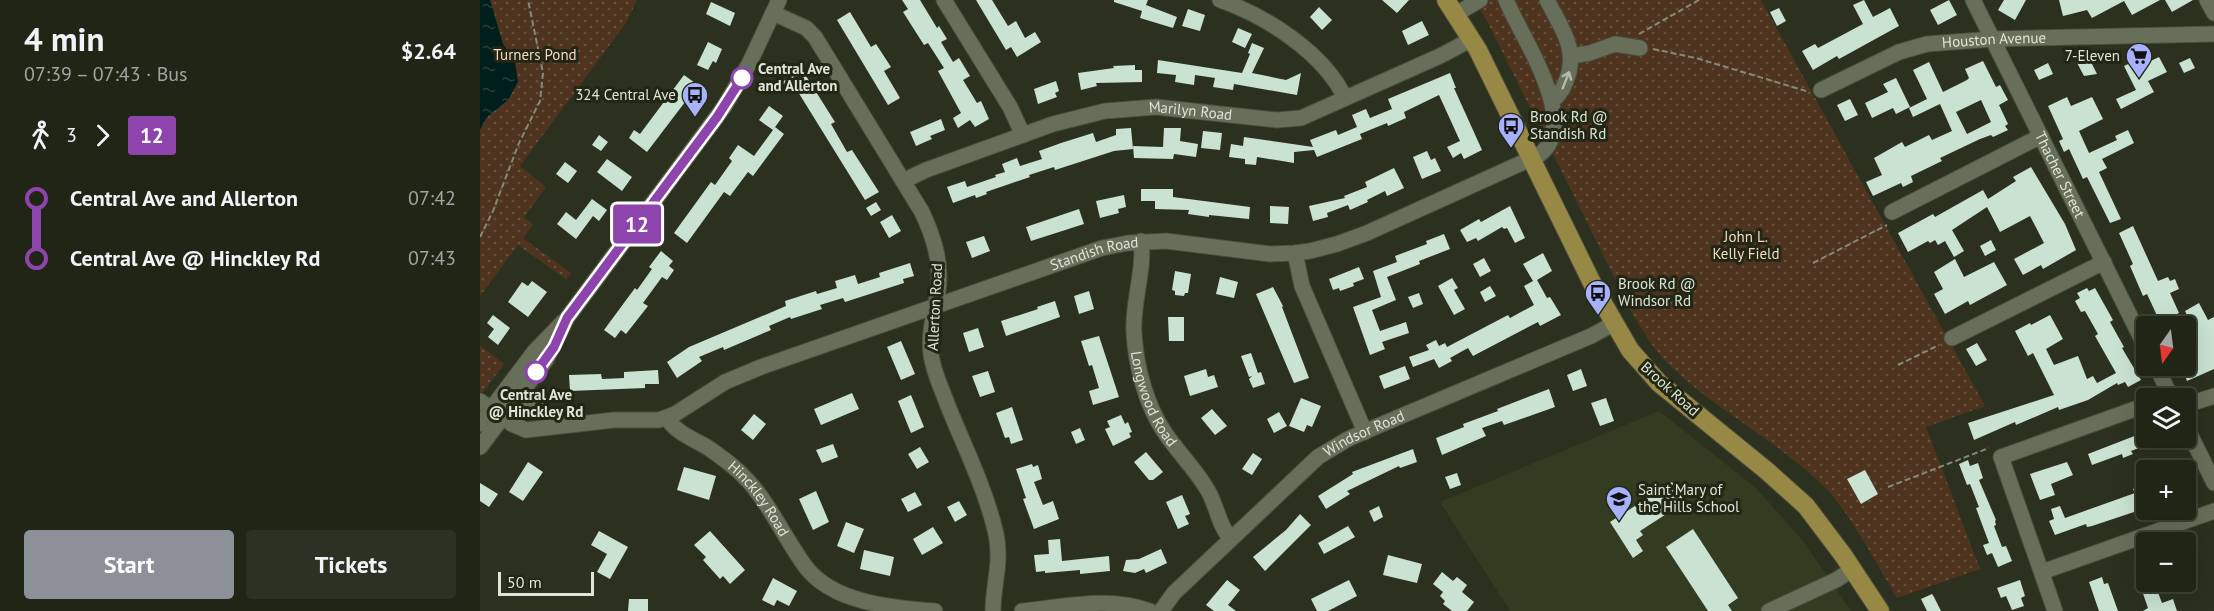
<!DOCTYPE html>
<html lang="en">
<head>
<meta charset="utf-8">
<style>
	:root { --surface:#202516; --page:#2d3123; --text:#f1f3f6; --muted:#a2a5a1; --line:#3d4235; --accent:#8c9099 }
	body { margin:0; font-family:"PT Sans",sans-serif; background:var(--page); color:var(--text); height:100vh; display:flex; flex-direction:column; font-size:22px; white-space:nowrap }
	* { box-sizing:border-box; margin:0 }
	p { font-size:20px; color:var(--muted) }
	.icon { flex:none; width:33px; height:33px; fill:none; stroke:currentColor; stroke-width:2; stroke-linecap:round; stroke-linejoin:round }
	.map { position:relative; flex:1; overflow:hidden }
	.panel { display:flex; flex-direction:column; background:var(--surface); width:480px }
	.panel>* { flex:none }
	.badge { padding:0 12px; border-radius:4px; font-size:21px; line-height:39px }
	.needle { width:39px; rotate:194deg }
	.fabs { position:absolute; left:1656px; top:316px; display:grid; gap:12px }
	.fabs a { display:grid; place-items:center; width:60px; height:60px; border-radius:6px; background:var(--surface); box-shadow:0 6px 24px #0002,0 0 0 2px var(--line); font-size:30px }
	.scale { position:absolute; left:18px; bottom:15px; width:96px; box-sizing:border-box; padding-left:6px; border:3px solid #dfe4d8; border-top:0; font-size:16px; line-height:21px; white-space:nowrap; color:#dfe4d8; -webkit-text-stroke:4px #212714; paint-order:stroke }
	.map>.badge { position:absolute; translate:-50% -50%; box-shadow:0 0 0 3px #fff }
	.legs { display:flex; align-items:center; gap:9px; height:66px; padding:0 24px; font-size:20px }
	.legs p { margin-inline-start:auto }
	.summary { display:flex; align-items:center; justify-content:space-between; height:102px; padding:0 24px }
	h1 { font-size:33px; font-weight:800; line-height:45px }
	.action { display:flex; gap:12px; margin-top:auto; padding:12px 24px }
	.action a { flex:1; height:69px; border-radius:6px; background:var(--accent); color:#fff; font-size:24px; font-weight:800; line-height:69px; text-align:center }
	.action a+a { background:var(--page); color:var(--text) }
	ul { padding:0 24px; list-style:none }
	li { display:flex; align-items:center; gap:21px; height:60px; font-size:22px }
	li i { display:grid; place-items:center; width:9px; height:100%; margin:0 8px; background:currentColor }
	li i::after { content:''; width:15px; height:15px; margin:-8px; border:4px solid; border-radius:50%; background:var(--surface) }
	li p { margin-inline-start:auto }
	li:first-child i { background:linear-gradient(#0000 50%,currentColor 0) }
	li:last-child i { background:linear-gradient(currentColor 50%,#0000 0) }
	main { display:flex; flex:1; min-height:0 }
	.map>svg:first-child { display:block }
	.built { fill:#333b20 }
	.park { fill:url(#park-dots) }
	.water { fill:url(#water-ripples) }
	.building { fill:#cae2d1; fill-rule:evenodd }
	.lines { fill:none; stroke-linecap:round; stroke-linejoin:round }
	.minor-casing { stroke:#494e3d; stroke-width:17 }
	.major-casing { stroke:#494e3d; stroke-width:20 }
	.path { stroke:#858b7b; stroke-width:2; stroke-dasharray:6 3; stroke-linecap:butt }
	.minor { stroke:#676e59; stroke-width:15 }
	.major { stroke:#988845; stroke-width:18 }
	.oneway { stroke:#b5bbac }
	.line-1-casing { stroke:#fff; stroke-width:14 }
	.line-1 { stroke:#8e44ad; stroke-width:9 }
	.stop-1-dot { fill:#fff; stroke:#8e44ad; stroke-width:3 }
	.labels { text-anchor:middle; stroke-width:6; stroke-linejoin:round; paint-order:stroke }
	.street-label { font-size:15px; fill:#dfe4d8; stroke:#212714 }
	.park-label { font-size:15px; fill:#f8d9bf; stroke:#212714 }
	.poi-label { font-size:15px; fill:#dfe4d8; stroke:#212714; text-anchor:start }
	.stop-label { font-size:15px; font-weight:bold; fill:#dfe4d8; stroke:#212714; text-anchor:start }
</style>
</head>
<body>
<main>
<section class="panel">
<div class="summary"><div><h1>4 min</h1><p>07:39 – 07:43 · Bus</p></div><b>$2.64</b></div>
<div class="legs"><svg class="icon" aria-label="walk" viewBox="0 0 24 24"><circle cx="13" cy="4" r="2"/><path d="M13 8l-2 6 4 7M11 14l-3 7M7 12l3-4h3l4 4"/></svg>3<svg class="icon" aria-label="forward" viewBox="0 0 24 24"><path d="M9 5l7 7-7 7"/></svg><b class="badge" style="background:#8e44ad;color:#fff">12</b></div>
<ul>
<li><i style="color:#8e44ad"></i><b>Central Ave and Allerton</b><p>07:42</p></li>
<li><i style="color:#8e44ad"></i><b>Central Ave @ Hinckley Rd</b><p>07:43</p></li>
</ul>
<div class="action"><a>Start</a><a>Tickets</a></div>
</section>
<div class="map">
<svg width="1734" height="611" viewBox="0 0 1734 611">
	<defs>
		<pattern id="park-dots" width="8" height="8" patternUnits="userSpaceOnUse" patternTransform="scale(1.5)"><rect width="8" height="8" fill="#4e341e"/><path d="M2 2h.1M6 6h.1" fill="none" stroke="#67513e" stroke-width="1.8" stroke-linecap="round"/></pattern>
		<pattern id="water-ripples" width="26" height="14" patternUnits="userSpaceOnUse" patternTransform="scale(1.5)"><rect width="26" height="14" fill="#001e1b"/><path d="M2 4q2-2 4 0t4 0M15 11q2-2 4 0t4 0" fill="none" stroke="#253f3b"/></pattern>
	</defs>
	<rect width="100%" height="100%" fill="#2b311e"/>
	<path class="built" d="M1179 411 1276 488 1323 541 1371 611H1030L960 502Z"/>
	<path class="park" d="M0 0H157L146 23 40 166 66 187 44 217 53 225 43 238 91 273 86 279 38 245 0 296Z
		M994 0H1281L1505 406 1446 427 1500 569 1417 598C1394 560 1368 507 1335 478 1289 436 1232 407 1188 364 1173 348 1162 330 1151 311L1007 21Z
		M0 345 24 364 0 396Z"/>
	<path class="water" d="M0 0H10L23 44 35 62 38 82 28 100 6 118 0 130Z"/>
	<path class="building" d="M422 0H440L457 28 459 26 467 39 461 42 473 62 479 58 490 76 483 80 497 103 501 101 509 119 495 127 490 120 478 128 473 118 481 113 458 71 464 68 448 43 444 45 423 12 428 9Z
		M496 0H512L528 26 536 21 545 38 555 32 561 42 537 57 531 47 526 50Z
		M634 0H668L666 5 697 17 693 28 660 18 662 11 634 2Z
		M902 0H929L917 13Z
		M1384 0 1393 17 1410 8 1419 26 1359 59 1357 56 1333 70 1322 51 1335 44 1338 48 1383 24 1373 5Z
		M1469 0 1477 15 1458 25 1450 10Z
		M1524 0H1546L1535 20 1518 10Z
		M1579 0H1680L1652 15 1644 1 1612 18 1607 10 1583 16Z
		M1685 0H1713L1692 12Z
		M231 2 255 13 250 26 226 14Z
		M839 7 852 20 842 30 830 17Z
		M1299 8 1306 21 1297 26 1290 12Z
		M708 9 725 15 720 31 702 26Z
		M370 12 391 47 396 44 411 67 404 71 420 98 408 105 357 20Z
		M942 21 949 35 928 45 922 31Z
		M758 28 772 34 765 48 752 42Z
		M228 42 242 49 236 63 233 61 228 70 217 65Z
		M772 43 784 48 772 73 806 80 821 73 817 95 754 84 753 90 733 87 735 78 715 75 714 85 695 82 696 75 677 73 678 60 762 73 770 54 768 53Z
		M1679 57 1687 72 1668 81 1674 92 1641 109 1636 99 1656 90 1644 66 1657 60 1660 66Z
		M1609 58 1617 74 1604 76 1595 59Z
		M1710 58 1715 68 1704 73 1699 63Z
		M1503 61 1516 87 1520 85 1528 100 1519 105 1528 124 1525 126 1528 130 1513 137 1511 135 1500 139 1460 158 1462 161 1431 176 1433 182 1423 187 1421 183 1393 196 1386 182 1402 175 1394 158 1422 142 1425 147 1449 135 1452 140 1472 131 1460 104 1433 117 1429 108 1447 99 1433 70 1449 62 1463 92 1487 80 1489 78 1485 69ZM1501 100 1511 122 1487 134 1476 112Z
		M1568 63 1573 74 1559 80 1554 70Z
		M655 65V70H662V82L616 83 617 86 601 90 598 73 634 68 633 66Z
		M319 72 322 78 326 76 355 122 351 124 367 152 372 150 399 192 385 200 315 87 308 91 302 82Z
		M970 73 976 88H974L1002 150 984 159 981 153 973 158 967 147 980 141 959 95 924 112 926 118 908 126 907 123 880 134 882 139 837 157 834 150 814 152V163L777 157 776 165 765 164V159L749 157 751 144 763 146 764 137 833 147 830 140 856 130 858 135 877 127 872 115 886 109 890 118 912 109 908 99Z
		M204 75 218 85 167 152 149 138 154 130 160 134Z
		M1416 78 1430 107 1416 114 1413 108 1392 118 1385 103 1408 92 1403 84Z
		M576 81 579 91 575 93 577 97 558 104 554 89Z
		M1587 97 1591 106 1612 97 1623 119 1599 131 1609 153 1637 140 1635 136 1648 130 1654 143 1622 159 1627 168 1619 172 1641 219 1630 223 1607 177 1603 179 1589 149 1584 152 1579 141 1583 139 1568 106Z
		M1370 99 1378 115 1365 121 1357 105Z
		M289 106 303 116 293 130 295 127 304 134 273 176 268 172 250 196 244 192 207 243 194 233 231 182 235 185 252 161 249 158 258 145 274 156 293 130 279 120Z
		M461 119 465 130 450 136 452 139 436 146 430 132Z
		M651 128 653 149 634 151 575 170 574 167 549 175 550 177 506 192 507 194 496 198 495 195 473 203 467 187 485 181 487 187 516 177 515 175 525 172 522 164 537 158 540 166 562 159 559 151 581 143 613 133 616 142 636 135V129Z
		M684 128H701L700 141 718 144 716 157 694 154 693 159 654 158 653 146 683 147Z
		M723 131 742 133 740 150 721 148Z
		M119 135 128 142 121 151 112 145Z
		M947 151 951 160 955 158 961 171 942 179 933 157Z
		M127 159 152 177 142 191 117 172Z
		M85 162 97 171 88 183 76 174Z
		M1551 167 1585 224 1596 250 1563 269 1561 265 1543 275 1534 259 1564 243 1550 216 1520 232 1507 207 1472 230 1484 251 1474 257 1465 241 1458 245 1455 240 1450 243 1448 241 1428 252 1418 233 1453 214 1455 217 1503 190 1508 199 1536 181 1533 177Z
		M914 168 924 188 907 196 905 191 887 200 888 202 870 210 868 205 847 213 848 217 833 221 829 206 865 198 864 196 887 187 885 182Z
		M661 189H693V197L770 207 769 219 729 215V217L708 214 709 210 675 209V201H661Z
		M644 195 646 207 638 209 639 213 620 218 616 201Z
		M112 199 127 210 119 221 113 216 96 239 77 224 86 212 96 220Z
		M396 202 401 210 391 216 386 208Z
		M790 206 809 207 808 224 790 223Z
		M1030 206 1045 238 1035 243 1027 228 1024 229 1022 227 998 241 996 238 987 242 980 230 999 219 1001 222Z
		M599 209 604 224 551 241 546 227Z
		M412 215 421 231 409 238 400 222Z
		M1653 226 1678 281 1688 277 1690 281 1695 279 1699 289 1690 293 1699 313 1680 322 1667 294 1663 296 1650 266 1653 264 1639 233Z
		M964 234 970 249 939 261 940 264 907 277 916 300 892 310 900 331 926 322 929 333 902 342 905 349 890 355 873 307 901 297 893 271 917 262 915 256 947 244 946 241Z
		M504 236 510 251 492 258 486 242Z
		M1511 240 1516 250 1505 256 1500 246Z
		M181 251 193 261 189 266 194 270 187 280 182 277 163 303 168 306 146 334 141 330 135 338 124 330 155 288 157 290 172 269 169 267Z
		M1063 253 1072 271 1057 280 1067 298 1070 297 1081 315 1060 326 1058 322 993 356 988 348 970 358 972 361 959 368 954 359 933 367 929 357 949 350 946 345 956 340 959 346 965 343 967 347 1028 315 1030 318 1054 305 1044 286 1053 281 1043 264Z
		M1004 258 1011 271 1000 277 993 264Z
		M1475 259 1484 277 1514 262 1527 285 1490 305 1488 301 1465 314 1454 294 1463 289 1454 272Z
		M430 263 434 276 423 279 424 283 365 302 363 298 340 305 342 309 311 319 310 317 289 326 291 330 244 350 243 347 219 357 222 361 197 378 187 362 209 347 306 306 305 301 336 291 337 294 357 288 355 281 375 275 378 284 400 277 399 273Z
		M879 267 884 279 873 283 874 286 860 291 859 288 853 290 849 279Z
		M695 271 711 274 708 293H705L704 296 695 295V291L692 290Z
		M740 277 758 282 754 298 736 294Z
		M972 278 978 288 974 290 985 309 974 315 958 286Z
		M52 281 67 292 48 317 28 302 42 282 48 286Z
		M1010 286 1016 296 1005 302 1000 292Z
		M793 287 803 306 802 307 829 378 814 383 776 294Z
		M1607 288 1609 291 1615 288 1633 320 1630 322 1644 347 1642 348 1661 380 1648 387 1645 382 1638 385 1637 383 1608 400 1579 410 1578 407 1536 425 1535 422 1494 440 1488 423 1574 395 1553 353 1548 356 1535 331 1550 323 1551 325 1570 315 1583 339 1566 349 1574 365 1598 356 1607 379 1613 376 1617 383 1636 373 1615 336 1618 334 1605 311 1601 312 1595 301 1600 298 1597 293Z
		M609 291 614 309 599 314 594 296Z
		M939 293 943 304 933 308 928 297Z
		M575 301 580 317 526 336 521 321 558 309 557 307Z
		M1719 303 1728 320 1734 317V369L1707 381 1701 366H1706V337L1715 333 1705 311Z
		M13 315 30 328 18 345 8 337 14 329 7 323Z
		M688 317H704V341H689Z
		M498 328 504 347 489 352 483 333Z
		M619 336 639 397 613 405 609 391 619 388 612 365 609 366 601 341Z
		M421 341 435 374 421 380 407 347Z
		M1497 343 1507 360 1496 366 1486 349Z
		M771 353 778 373 781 372 785 384 773 388 769 379 772 376 769 377 761 356Z
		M925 366 930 379 904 389 899 376Z
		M726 369 728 377 734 375 738 387 710 396 704 376Z
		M1101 369 1107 386 1093 391 1087 375Z
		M178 370 179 384H165V388L90 391 89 375 121 374 122 379 144 378V372Z
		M508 371 515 392 500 397 492 376Z
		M1069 389 1075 407 1024 425 1022 421 1002 428 1006 436 962 455 956 438 984 427 983 424 1018 411 1017 409Z
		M372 393 379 409 341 425 334 409Z
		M431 395 444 427 431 433 418 401Z
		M821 398 841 406 832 427 827 425 824 432 809 426Z
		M1126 398 1134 421 1120 426 1111 403Z
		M532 407 543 440 531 444 529 437 525 438 516 413Z
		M732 409 747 426 735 435 721 418Z
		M799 412 807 426 794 433 787 419Z
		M274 414 286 424 273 440 261 430Z
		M641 415 645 424 648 422 652 432 649 433 651 437 633 446 625 429 630 427 627 421Z
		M600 428 605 440 596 444 591 432Z
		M1657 435 1658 438 1682 439 1651 451 1653 454 1643 458 1642 454 1612 465 1608 454Z
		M353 444 358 457 342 463 336 450Z
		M440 447 449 462 437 469 428 454Z
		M933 449 937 462 920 468 919 466 867 491 870 494 846 509 838 496 873 474 872 472Z
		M666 452 683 472 673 480H669L654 462Z
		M773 453 782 459 772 475 762 469Z
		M1488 460 1490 466 1498 463 1503 478 1499 480 1516 520 1515 521 1516 525 1514 526 1522 547 1526 546 1532 561 1518 567 1512 553 1507 555 1503 545 1509 543 1496 508 1499 507 1490 484 1487 485 1479 464Z
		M48 462 63 472 43 501 29 492Z
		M1587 462 1593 475 1571 484 1575 495 1560 500 1550 474Z
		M552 464 553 467 558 465 562 479 554 482 563 505 573 501 579 519 554 529 543 499 546 498 536 469Z
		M204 467 236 476 229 500 197 490Z
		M1385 470 1398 494 1381 504 1367 479Z
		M977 473 981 485 970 489 965 477Z
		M1192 482 1205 502 1160 531 1163 535 1156 540 1163 551 1153 558 1130 522 1172 495 1169 490 1179 484 1182 489Z
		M0 483 18 494 9 507 0 501Z
		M1666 484V508L1612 526 1607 527 1606 524 1575 535 1569 521 1574 519 1571 509 1580 506 1585 518 1655 493 1653 489Z
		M336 491 349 522 333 530 319 499Z
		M435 492 442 505 428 512 421 499Z
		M702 495 710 514 705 516 709 524 698 529 686 502Z
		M479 501 487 515 475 522 467 507Z
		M899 506 903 517 894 522 889 511Z
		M820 514 831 525 785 571 773 557 806 530Z
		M366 522 384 529 374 553 357 546Z
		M868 526 875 537 844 554 838 543Z
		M453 527 463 543 442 555 433 539Z
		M1213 529 1258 598 1248 605 1252 611H1228L1186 547Z
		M119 531 148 547 130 579 117 572 127 554 111 545Z
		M230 531 265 570 250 584 243 576 240 579 223 560 226 557 214 545Z
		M580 539 582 561 629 556 630 571 600 574V570L565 573V571L556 572 554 555 569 554 568 540Z
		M681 549 687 563 666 573 664 569 655 573 643 571 646 560 659 559Z
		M384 550 414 557 410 576 380 569Z
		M908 555 942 564 937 583 903 575Z
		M962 572 973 581 977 577 987 585 982 592 994 602 987 611H972L963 604 965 601 960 596 963 592 953 584Z
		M1622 577 1624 584 1628 583 1638 611H1619L1609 582Z
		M293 578 317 591 309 606 297 600 294 606 282 600Z
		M747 580 760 590 748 605 756 611H734L726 605Z
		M869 580 877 596 848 611H837L831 599Z
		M1540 580 1545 596 1541 598 1544 606 1532 610 1526 596 1521 598 1517 588Z
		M1659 582H1674L1682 603 1693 599 1697 611H1663L1668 608Z
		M1452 594 1454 597 1461 611H1447L1441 599Z
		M149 599H168V611H148Z"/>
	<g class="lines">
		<g class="minor-casing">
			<g id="minor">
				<path d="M464 0 530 107 543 135"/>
				<path d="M740 0C786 16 844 53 865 98"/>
				<path d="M1067 0C1081 28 1099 49 1086 81 1083 89 1080 95 1073 100"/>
				<path id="s1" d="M1493 0 1666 348"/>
				<path d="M1727 0 1734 13"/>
				<path d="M293 13 326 28 335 37 442 212C454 238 462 263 458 291 455 313 448 332 451 354 453 372 462 389 468 406 485 448 506 490 516 534 522 564 513 583 513 611"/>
				<path d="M976 14 1000 0"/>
				<path d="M1092 56 1110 53 1135 44 1160 48"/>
				<path id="s2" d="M1341 90 1419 52 1447 44 1513 39 1734 34"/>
				<path id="s3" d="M423 181 446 170 573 124 625 111 676 107 797 120 821 118 960 56 992 39"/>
				<path d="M1412 212 1561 136"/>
				<path id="s4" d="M661 241C665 271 652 302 654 333 656 367 666 405 685 433 698 452 715 469 727 489 737 505 738 524 750 538"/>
				<path d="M815 253 822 286 885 432"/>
				<path d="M1472 338 1624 262"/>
				<path d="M1676 366 1692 399"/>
				<path d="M33 388 70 417 88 424"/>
				<path id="s5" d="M0 401 32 424 46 430 134 420H179L195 414 245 382 281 367 622 248 648 243 686 241 790 254 815 253 830 251 857 244 887 233 1059 155C1102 123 1041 37 1026 0"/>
				<path d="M1706 405 1734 396"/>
				<path id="s6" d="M187 418C195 432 213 439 227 447 237 454 247 461 256 469 287 496 301 533 325 566 352 603 413 608 455 611"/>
				<path d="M0 424 54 352 83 322"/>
				<path d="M1706 426 1734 483"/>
				<path d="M0 447 66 360 87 318 244 107 269 64 299 0"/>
				<path d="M1562 572 1734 511"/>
				<path d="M542 611C585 607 628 596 670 611"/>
				<path id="s7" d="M681 611 694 593 838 457 868 439 900 425 1111 336 1133 324"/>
				<path d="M1289 611 1356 580 1373 569"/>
				<path d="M1575 611 1521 457 1666 405"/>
			</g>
		</g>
		<g class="major-casing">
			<path id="major" d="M966 0 998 50 1116 291 1150 350 1179 383 1287 471 1326 506 1363 555 1400 611"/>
		</g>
		<path class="path" d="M1159 34 1219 0
			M1173 49 1216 58 1326 91
			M0 237 13 211 39 143 60 101 63 73 48 0
			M1333 263 1407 225
			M1418 365 1459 345
			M1408 487 1509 448"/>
		<use href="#minor" class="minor"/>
		<use href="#major" class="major"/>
	</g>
	<defs><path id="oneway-shaft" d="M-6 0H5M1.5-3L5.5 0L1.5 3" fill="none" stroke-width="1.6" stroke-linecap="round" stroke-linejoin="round" transform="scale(1.5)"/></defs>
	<use class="oneway" href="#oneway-shaft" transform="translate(1086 80) rotate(-68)"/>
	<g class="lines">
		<g class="line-1-casing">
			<path id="line-1" d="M56 372 74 347 87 318 237 117 262 78"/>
		</g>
		<use href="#line-1" class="line-1"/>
	</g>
	<defs>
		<g id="supermarket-pin" transform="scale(1.35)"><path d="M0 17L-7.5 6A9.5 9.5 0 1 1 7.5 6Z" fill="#a7b1fc" stroke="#212714"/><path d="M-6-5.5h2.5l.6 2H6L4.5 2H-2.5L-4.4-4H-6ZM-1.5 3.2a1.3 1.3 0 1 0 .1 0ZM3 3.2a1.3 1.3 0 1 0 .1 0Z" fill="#111"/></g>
		<g id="bus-pin" transform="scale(1.35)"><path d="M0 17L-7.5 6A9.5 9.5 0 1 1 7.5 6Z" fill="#a7b1fc" stroke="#212714"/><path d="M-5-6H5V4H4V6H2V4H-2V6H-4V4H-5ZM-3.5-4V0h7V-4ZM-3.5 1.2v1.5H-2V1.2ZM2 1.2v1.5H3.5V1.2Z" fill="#111"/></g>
		<g id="school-pin" transform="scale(1.35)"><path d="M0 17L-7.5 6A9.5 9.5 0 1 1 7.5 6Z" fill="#a7b1fc" stroke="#212714"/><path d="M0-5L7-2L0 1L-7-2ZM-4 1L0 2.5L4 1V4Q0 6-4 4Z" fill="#111"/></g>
	</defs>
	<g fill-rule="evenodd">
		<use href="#supermarket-pin" x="1659" y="56"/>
		<use href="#bus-pin" x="215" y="95"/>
		<use href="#bus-pin" x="1031" y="126"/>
		<use href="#bus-pin" x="1118" y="293"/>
		<use href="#school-pin" x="1139" y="499"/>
	</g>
	<g class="stop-1-dot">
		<circle cx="262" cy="78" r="10"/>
		<circle cx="56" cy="372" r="10"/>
	</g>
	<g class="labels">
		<g class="street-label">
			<text dy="5" stroke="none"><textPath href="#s2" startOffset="183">Houston Avenue</textPath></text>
			<text dy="5" stroke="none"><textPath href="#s3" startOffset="300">Marilyn Road</textPath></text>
			<text dy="5" stroke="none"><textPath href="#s1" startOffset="195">Thacher Street</textPath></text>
			<text dy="5" stroke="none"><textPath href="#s5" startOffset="656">Standish Road</textPath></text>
			<text transform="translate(455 307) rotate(-87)" y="5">Allerton Road</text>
			<text transform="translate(1190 389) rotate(42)" y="5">Brook Road</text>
			<text dy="5" stroke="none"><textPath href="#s4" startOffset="162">Longwood Road</textPath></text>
			<text dy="5" stroke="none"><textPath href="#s7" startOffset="272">Windsor Road</textPath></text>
			<text dy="5" stroke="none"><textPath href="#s6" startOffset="124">Hinckley Road</textPath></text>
		</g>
		<g class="park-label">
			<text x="55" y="60">Turners Pond</text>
			<text x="1266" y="242">John L.<tspan x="1266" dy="17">Kelly Field</tspan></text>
		</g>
		<g class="poi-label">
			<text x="1640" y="61" text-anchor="end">7-Eleven</text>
			<text x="196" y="100" text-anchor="end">324 Central Ave</text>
			<text x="1050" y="122">Brook Rd @<tspan x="1050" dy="17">Standish Rd</tspan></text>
			<text x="1138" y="289">Brook Rd @<tspan x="1138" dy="17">Windsor Rd</tspan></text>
			<text x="1158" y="495">Saint Mary of<tspan x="1158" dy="17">the Hills School</tspan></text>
		</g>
		<g class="stop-label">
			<text x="278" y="74">Central Ave<tspan x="278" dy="17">and Allerton</tspan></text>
			<text x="56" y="400" text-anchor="middle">Central Ave<tspan x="56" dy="17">@ Hinckley Rd</tspan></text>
		</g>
	</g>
</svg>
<div class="fabs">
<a><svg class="needle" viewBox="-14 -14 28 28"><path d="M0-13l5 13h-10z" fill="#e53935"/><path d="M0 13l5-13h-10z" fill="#a2a5a1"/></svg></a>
<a><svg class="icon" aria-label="layers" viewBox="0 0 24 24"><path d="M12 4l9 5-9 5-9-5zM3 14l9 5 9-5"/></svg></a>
<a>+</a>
<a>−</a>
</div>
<div class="scale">50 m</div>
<b class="badge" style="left:157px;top:224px;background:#8e44ad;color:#fff">12</b>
</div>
</main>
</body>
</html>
